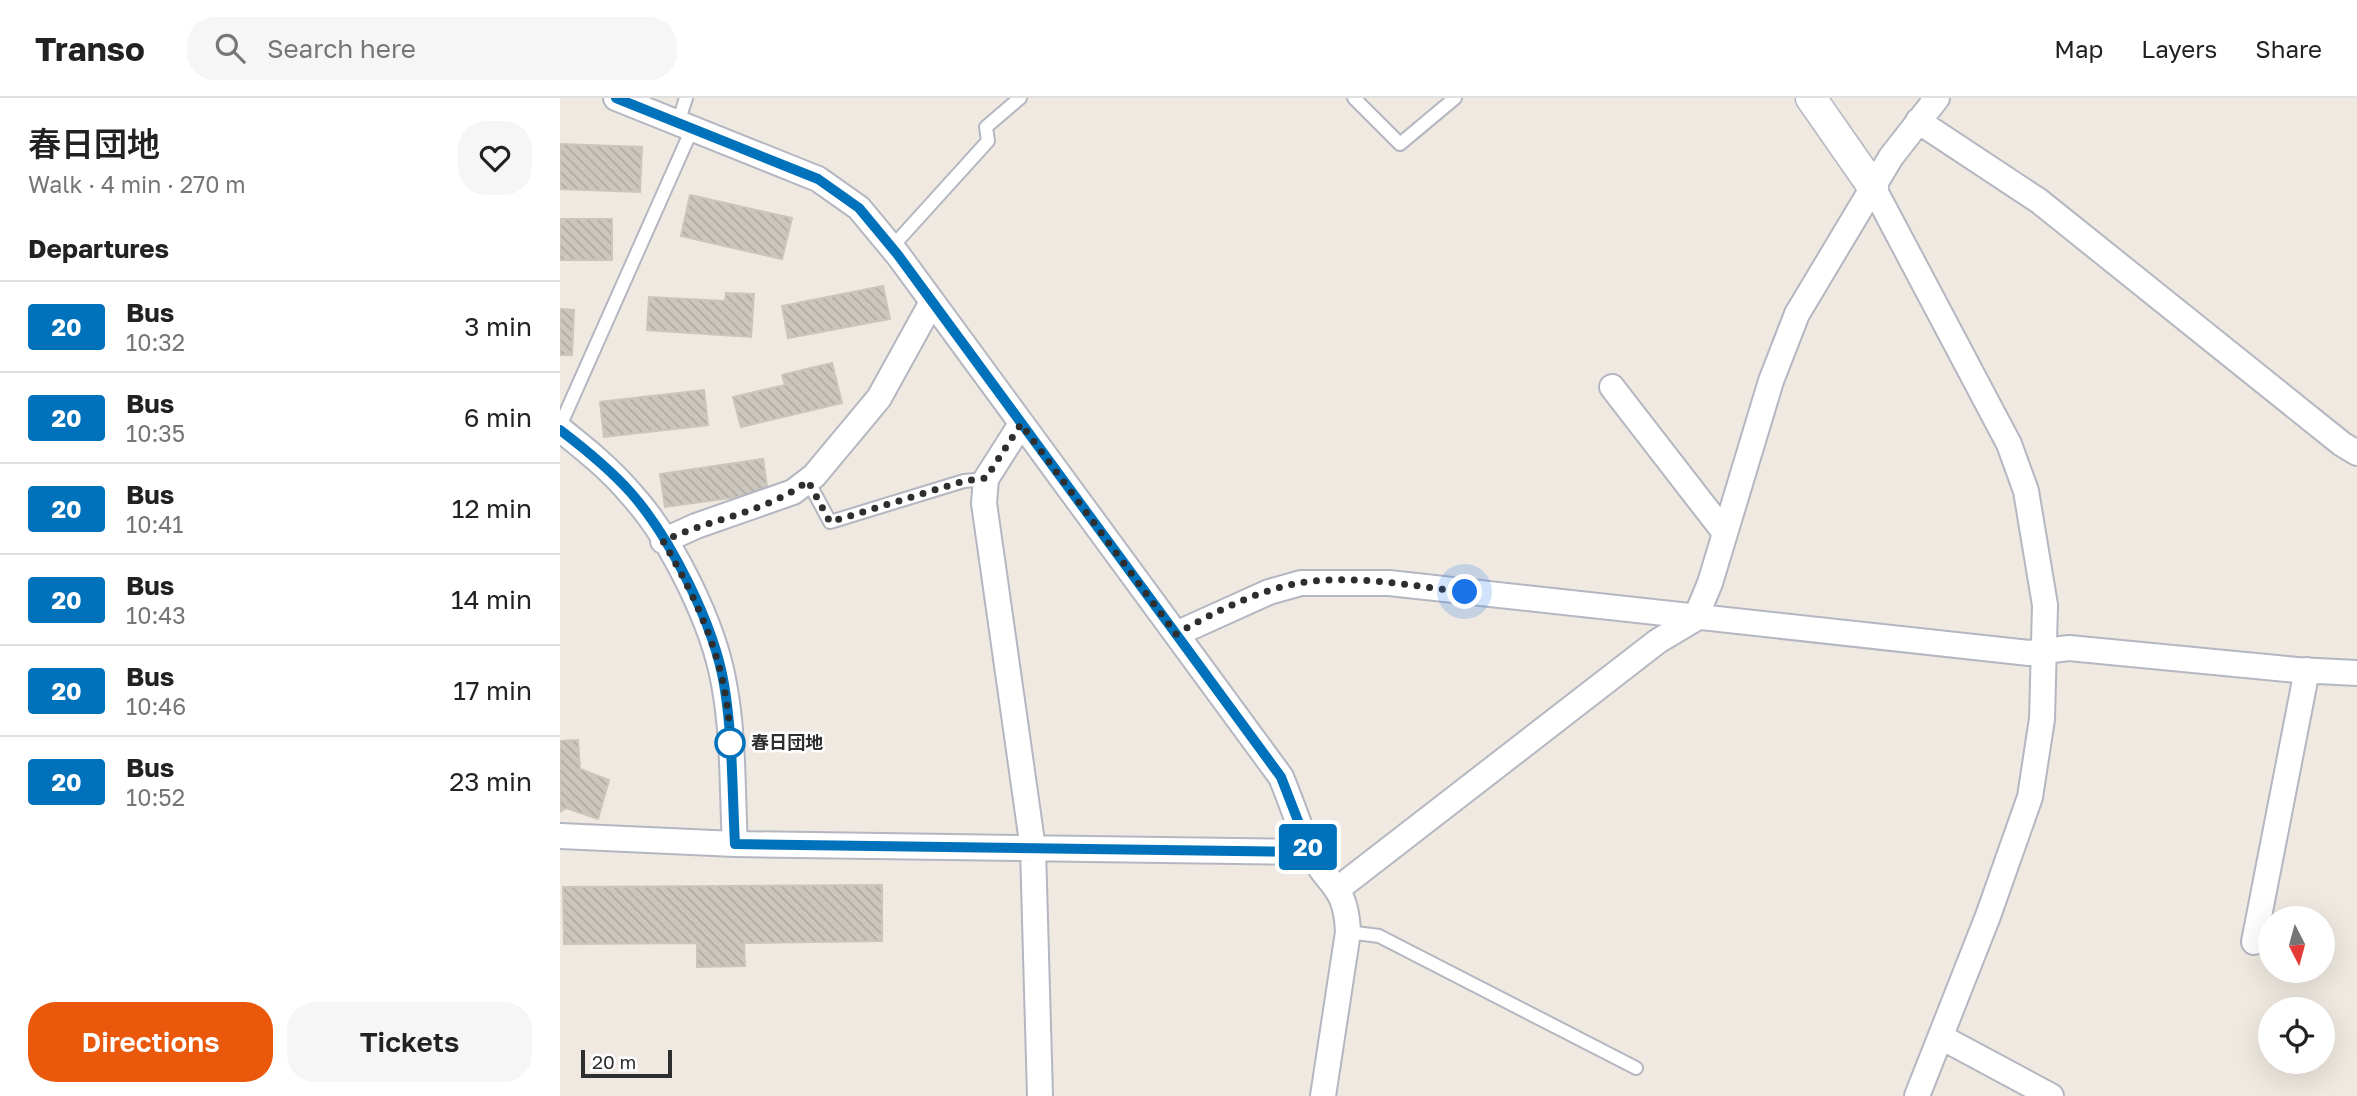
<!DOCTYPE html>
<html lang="en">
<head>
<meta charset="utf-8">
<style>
	:root { --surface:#fff; --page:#f6f6f6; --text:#222; --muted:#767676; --line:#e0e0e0; --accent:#ea580c }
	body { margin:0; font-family:"Golos Text","Noto Sans JP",sans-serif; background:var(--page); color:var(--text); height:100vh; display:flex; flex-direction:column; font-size:26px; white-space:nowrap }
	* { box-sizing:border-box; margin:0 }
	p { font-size:23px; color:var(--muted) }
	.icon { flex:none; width:38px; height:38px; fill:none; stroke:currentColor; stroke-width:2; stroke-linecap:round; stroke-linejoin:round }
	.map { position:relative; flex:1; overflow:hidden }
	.sheet { display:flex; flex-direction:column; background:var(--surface); width:560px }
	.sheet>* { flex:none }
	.badge { padding:0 14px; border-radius:5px; font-size:24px; line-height:46px }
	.needle { width:46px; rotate:174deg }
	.fabs { position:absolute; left:1698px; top:808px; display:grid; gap:14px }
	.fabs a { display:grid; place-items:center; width:77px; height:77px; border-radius:50%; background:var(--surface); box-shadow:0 7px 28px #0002; font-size:35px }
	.scale { position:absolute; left:21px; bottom:18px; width:91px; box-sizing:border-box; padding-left:7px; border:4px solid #2e2e2e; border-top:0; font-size:19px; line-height:24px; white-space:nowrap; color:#2e2e2e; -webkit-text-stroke:5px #fff; paint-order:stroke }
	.you { position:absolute; width:35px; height:35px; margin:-18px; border:5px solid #fff; border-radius:50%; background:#1a73e8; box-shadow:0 0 0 10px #1a73e833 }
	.map>.badge { position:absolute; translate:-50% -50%; box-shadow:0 0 0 4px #fff }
	h2 { padding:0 28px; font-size:26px; line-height:63px }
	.round { display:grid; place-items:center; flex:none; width:74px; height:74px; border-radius:28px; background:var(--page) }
	.overview { display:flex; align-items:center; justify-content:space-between; height:119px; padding:0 28px }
	h1 { font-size:33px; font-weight:600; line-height:52px }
	.cta { display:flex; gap:14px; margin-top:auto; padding:14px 28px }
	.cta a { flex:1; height:80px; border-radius:28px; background:var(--accent); color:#fff; font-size:28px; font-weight:600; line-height:80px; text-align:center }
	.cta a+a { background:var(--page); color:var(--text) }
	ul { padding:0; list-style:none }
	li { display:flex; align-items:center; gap:21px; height:91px; padding:0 28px; border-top:2px solid var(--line) }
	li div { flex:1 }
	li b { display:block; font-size:26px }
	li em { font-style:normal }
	li .badge { min-width:77px; font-weight:700; text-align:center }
	header { display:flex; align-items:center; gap:42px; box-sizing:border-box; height:98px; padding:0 35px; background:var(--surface); border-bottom:2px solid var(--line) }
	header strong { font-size:33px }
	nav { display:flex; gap:38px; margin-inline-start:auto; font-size:24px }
	.search { width:490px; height:63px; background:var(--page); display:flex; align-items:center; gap:18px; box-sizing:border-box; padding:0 24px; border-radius:28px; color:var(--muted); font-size:26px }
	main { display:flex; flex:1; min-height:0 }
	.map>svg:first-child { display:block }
	.building { fill:url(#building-back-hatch); stroke:#cbc5ba; stroke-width:2 }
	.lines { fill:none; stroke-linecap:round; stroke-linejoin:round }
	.service-casing { stroke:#b4b7c1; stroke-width:16 }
	.minor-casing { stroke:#b4b7c1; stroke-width:28 }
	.tertiary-casing { stroke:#b4b7c1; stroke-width:33 }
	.service { stroke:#fff; stroke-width:12 }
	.minor { stroke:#fff; stroke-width:24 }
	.tertiary { stroke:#fff; stroke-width:30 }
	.line-casing { stroke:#fff; stroke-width:16 }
	.line { stroke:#0072bc; stroke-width:10 }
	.walk { stroke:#2e2e2e; stroke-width:7; stroke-dasharray:0 12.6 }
	.stop-dot { fill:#fff; stroke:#0072bc; stroke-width:3.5 }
	.labels { text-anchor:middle; stroke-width:5; stroke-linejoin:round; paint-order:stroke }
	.stop-label { font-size:18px; font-weight:bold; fill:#2e2e2e; stroke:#fff; text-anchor:start }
</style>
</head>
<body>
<header>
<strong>Transo</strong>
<div class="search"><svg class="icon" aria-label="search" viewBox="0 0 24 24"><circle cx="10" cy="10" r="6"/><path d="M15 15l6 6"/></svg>Search here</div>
<nav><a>Map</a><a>Layers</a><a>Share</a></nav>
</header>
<main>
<section class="sheet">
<div class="overview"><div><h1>春日団地</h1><p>Walk · 4 min · 270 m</p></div><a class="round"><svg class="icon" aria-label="heart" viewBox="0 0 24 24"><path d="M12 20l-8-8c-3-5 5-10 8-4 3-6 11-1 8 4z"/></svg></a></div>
<h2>Departures</h2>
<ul>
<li><span class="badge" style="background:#0072bc;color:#fff">20</span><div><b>Bus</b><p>10:32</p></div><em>3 min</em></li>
<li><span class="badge" style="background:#0072bc;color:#fff">20</span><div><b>Bus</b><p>10:35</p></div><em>6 min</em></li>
<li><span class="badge" style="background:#0072bc;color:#fff">20</span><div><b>Bus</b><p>10:41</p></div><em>12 min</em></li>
<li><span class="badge" style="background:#0072bc;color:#fff">20</span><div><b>Bus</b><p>10:43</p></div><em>14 min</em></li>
<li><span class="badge" style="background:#0072bc;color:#fff">20</span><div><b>Bus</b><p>10:46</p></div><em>17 min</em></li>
<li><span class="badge" style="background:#0072bc;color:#fff">20</span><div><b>Bus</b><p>10:52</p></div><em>23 min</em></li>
</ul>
<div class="cta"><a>Directions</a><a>Tickets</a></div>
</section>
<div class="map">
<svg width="1797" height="998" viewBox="0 0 1797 998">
	<defs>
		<pattern id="building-back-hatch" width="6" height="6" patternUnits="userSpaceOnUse" patternTransform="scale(1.75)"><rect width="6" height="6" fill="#cbc7bf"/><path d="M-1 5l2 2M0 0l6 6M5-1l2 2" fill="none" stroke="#afaba4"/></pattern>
	</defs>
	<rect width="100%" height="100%" fill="#efe9e1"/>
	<path class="building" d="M0 46 82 49 80 94 0 91Z
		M130 97 232 120 222 161 121 138Z
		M0 121H52V162H0Z
		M323 188 330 221 228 240 222 208Z
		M166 195 194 196 191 239 87 232 89 199 165 203Z
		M0 211 14 212 12 257H0Z
		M272 265 282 305 181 329 173 299 225 287 222 277Z
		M144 292 148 327 44 339 40 304Z
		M203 361 208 395 105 409 100 376Z
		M18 642 20 671 49 682 38 721 6 710 0 714V643Z
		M322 787V843L184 845 185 868 137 869V845L4 846 3 789Z"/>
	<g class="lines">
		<g class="service-casing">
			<path id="service" d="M794 0 840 46 895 0
				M118 25 126 0
				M332 149 428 43 426 29 460 0
				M0 328 132 31
				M248 383 270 424 404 383 426 381
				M788 834 819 838 1076 970"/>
		</g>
		<g class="minor-casing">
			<path id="minor" d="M56 0 258 81 299 110 338 157 721 679C731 703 739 728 749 751 766 788 786 784 788 834L763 998
				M1358 23 1479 103 1782 346 1797 355
				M1313 89 1449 346 1466 393 1485 507 1482 621 1470 699 1428 818 1357 998
				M1052 289 1165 435
				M461 326 426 381 424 405 473 751 480 998
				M0 331C25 351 50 371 71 396 112 441 154 527 164 586 174 639 172 693 175 746
				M103 443 136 428 233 394 254 378 319 300 372 204
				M616 536 709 494 741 485H829L1469 555 1509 550 1737 572 1797 575
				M0 738 175 746 750 754
				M779 790 1098 543 1135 521 1150 485 1211 283 1237 216 1331 59 1377 0
				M1694 844 1747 572
				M1381 939 1491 998"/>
		</g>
		<g class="tertiary-casing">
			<path id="tertiary" d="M1251 0 1313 89"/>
		</g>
		<use href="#service" class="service"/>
		<use href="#minor" class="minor"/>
		<use href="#tertiary" class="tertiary"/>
	</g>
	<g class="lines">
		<g class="line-casing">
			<path id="line" d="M0 332C25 351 50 371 72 396 111 441 154 527 164 586 173 639 172 693 175 746L750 754 721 679 338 157 299 110 258 81 56 0"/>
		</g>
		<use href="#line" class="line"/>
		<path class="walk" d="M170 645C169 570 140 507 103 443 150 421 207 414 248 383L270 424 404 383 426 380 461 326 616 536C652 515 698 492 740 485 793 476 853 488 905 494"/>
	</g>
	<circle class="stop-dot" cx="170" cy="645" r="14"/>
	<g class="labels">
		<g class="stop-label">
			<text x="191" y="651">春日団地</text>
		</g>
	</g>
</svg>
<div class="fabs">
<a><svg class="needle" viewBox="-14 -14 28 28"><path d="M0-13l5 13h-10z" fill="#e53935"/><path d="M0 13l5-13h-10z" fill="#767676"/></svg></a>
<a><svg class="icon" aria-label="locate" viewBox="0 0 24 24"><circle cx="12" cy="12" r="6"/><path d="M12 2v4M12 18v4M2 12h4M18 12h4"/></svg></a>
</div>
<div class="scale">20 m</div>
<div class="you" style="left:905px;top:494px"></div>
<b class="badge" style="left:748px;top:749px;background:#0072bc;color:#fff">20</b>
</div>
</main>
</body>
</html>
